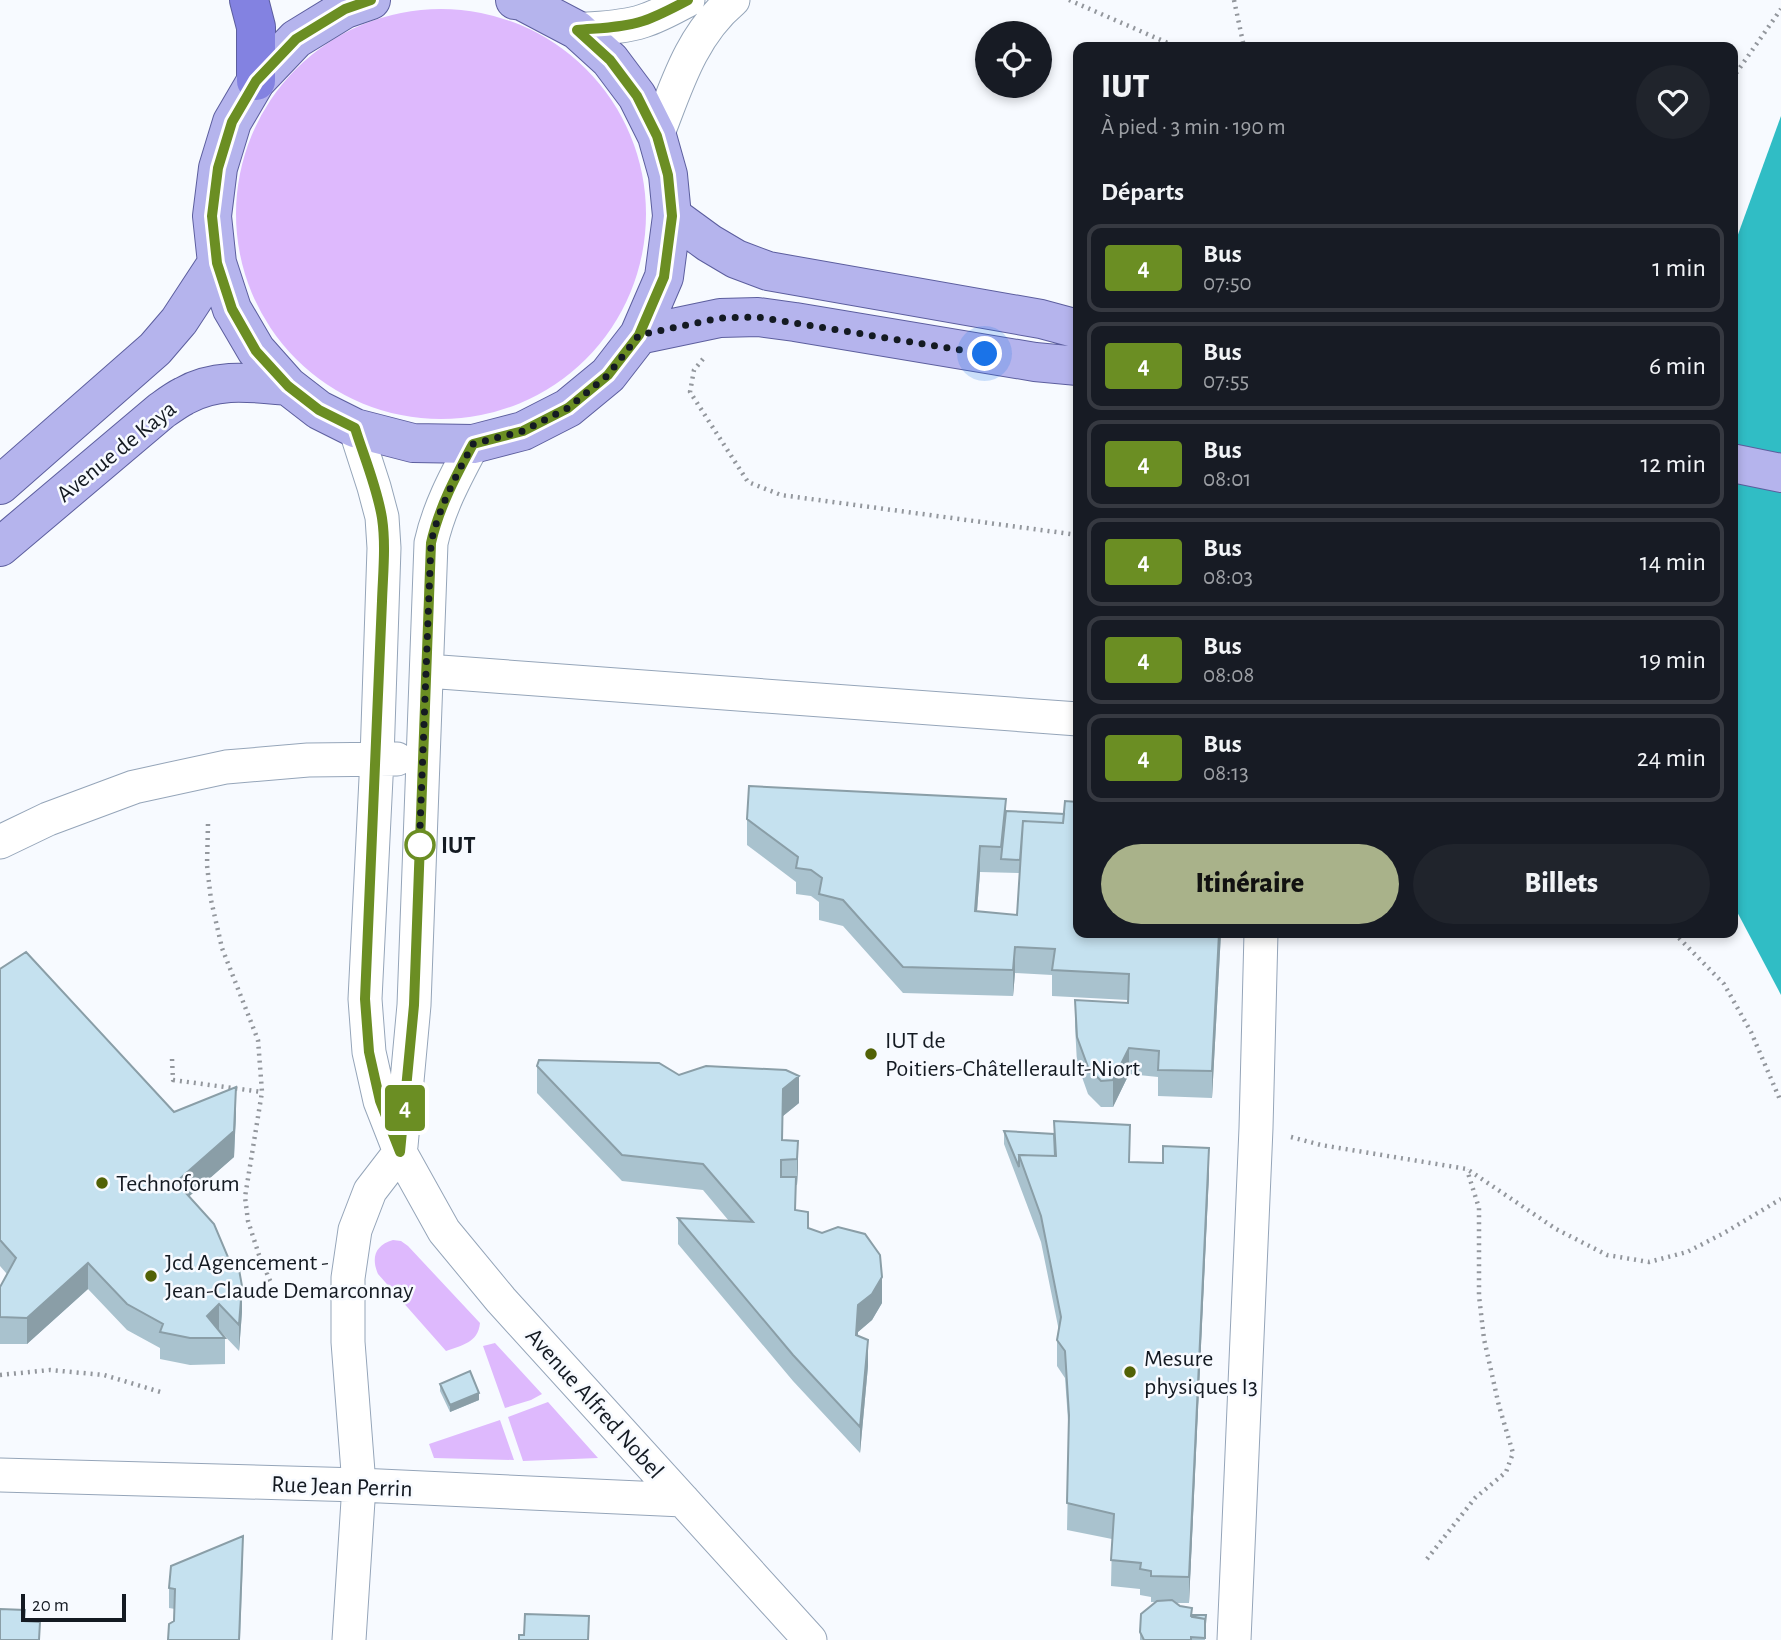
<!DOCTYPE html>
<html lang="fr">
<head>
<meta charset="utf-8">
<style>
	:root { --surface:#171b24; --page:#20242c; --text:#f1f3f6; --muted:#9ea1a6; --line:#363941; --accent:#a9b28a }
	body { margin:0; font-family:"Alegreya Sans",sans-serif; background:var(--page); color:var(--text); height:100vh; display:flex; flex-direction:column; font-size:26px; white-space:nowrap }
	* { box-sizing:border-box; margin:0 }
	p { font-size:23px; color:var(--muted) }
	.icon { flex:none; width:38px; height:38px; fill:none; stroke:currentColor; stroke-width:2; stroke-linecap:round; stroke-linejoin:round }
	.map { position:relative; flex:1; overflow:hidden }
	.sheet { position:absolute; left:1073px; top:42px; width:665px; height:896px; display:flex; flex-direction:column; background:var(--surface); border-radius:14px; box-shadow:0 4px 10px #0003 }
	.sheet>* { flex:none }
	.badge { padding:0 14px; border-radius:5px; font-size:24px; line-height:46px }
	.tools { position:absolute; left:975px; top:21px; display:grid; gap:14px }
	.tools a { display:grid; place-items:center; width:77px; height:77px; border-radius:50%; background:var(--surface); box-shadow:0 4px 10px #0003; font-size:35px }
	.scale { position:absolute; left:21px; bottom:18px; width:105px; box-sizing:border-box; padding-left:7px; border:4px solid #141a22; border-top:0; font-size:19px; line-height:24px; white-space:nowrap; color:#141a22; -webkit-text-stroke:5px #f7faff; paint-order:stroke }
	.you { position:absolute; width:35px; height:35px; margin:-18px; border:5px solid #fff; border-radius:50%; background:#1a73e8; box-shadow:0 0 0 10px #1a73e833 }
	.map>.badge { position:absolute; translate:-50% -50%; box-shadow:0 0 0 4px #fff }
	h2 { padding:0 28px; font-size:26px; line-height:63px }
	.round { display:grid; place-items:center; flex:none; width:74px; height:74px; border-radius:37px; background:var(--page) }
	.headline { display:flex; align-items:center; justify-content:space-between; height:119px; padding:0 28px }
	h1 { font-size:33px; font-weight:800; line-height:52px }
	.action { display:flex; gap:14px; margin-top:auto; padding:14px 28px }
	.action a { flex:1; height:80px; border-radius:42px; background:var(--accent); color:#111; font-size:28px; font-weight:800; line-height:80px; text-align:center }
	.action a+a { background:var(--page); color:var(--text) }
	ul { padding:0; list-style:none }
	li { display:flex; align-items:center; gap:21px; height:88px; margin:0 14px 10px; padding:0 14px; border:4px solid var(--line); border-radius:14px }
	li div { flex:1 }
	li b { display:block; font-size:26px }
	li em { font-style:normal }
	li .badge { min-width:77px; font-weight:700; text-align:center }
	.map>svg:first-child { display:block }
	.green { fill:#deb9fd }
	.water { fill:#30bdc5 }
	.lines { fill:none; stroke-linecap:round; stroke-linejoin:round }
	.minor-casing { stroke:#95a5b9; stroke-width:35 }
	.major-casing { stroke:#5c5e9e; stroke-width:40 }
	.highway-casing { stroke:#5c5e9e; stroke-width:40 }
	.path { stroke:#93979d; stroke-width:4.5; stroke-dasharray:2 5; stroke-linecap:butt }
	.minor { stroke:#fff; stroke-width:33 }
	.major { stroke:#b5b4ed; stroke-width:38 }
	.highway { stroke:#8382e1; stroke-width:38 }
	.wall { fill:#a9c2ce; fill-rule:evenodd }
	.shaded-wall { fill:#8a9ea7 }
	.building { fill:#c5e1ef; stroke:#8a9ea7; stroke-width:2 }
	.line-casing { stroke:#fff; stroke-width:16 }
	.line { stroke:#6b8e23; stroke-width:10 }
	.walk { stroke:#141a22; stroke-width:7; stroke-dasharray:0 12.6 }
	.stop-dot { fill:#fff; stroke:#6b8e23; stroke-width:3.5 }
	.poi-dot { fill:#526206; stroke:#f7faff; stroke-width:2.5 }
	.labels { text-anchor:middle; stroke-width:5; stroke-linejoin:round; paint-order:stroke }
	.street-label { font-size:24px; fill:#141a22; stroke:#f7faff }
	.stop-label { font-size:24px; font-weight:bold; fill:#141a22; stroke:#f7faff; text-anchor:start }
	.poi-label { font-size:24px; fill:#141a22; stroke:#f7faff; text-anchor:start }
</style>
</head>
<body>
<div class="map">
<svg width="1781" height="1640" viewBox="0 0 1781 1640">
	<rect width="100%" height="100%" fill="#f7faff"/>
	<path class="green" d="M236 214a205 205 0 1 1 410 0a205 205 0 1 1-410 0Z
		M393 1240 401 1241 408 1246 480 1323C478 1343 462 1345 446 1351L378 1274C371 1258 375 1245 393 1240Z
		M495 1343 542 1394 531 1400 505 1408 483 1346Z
		M548 1402 598 1458 523 1461 508 1417Z
		M500 1420 514 1460 434 1458 429 1444Z"/>
	<path class="water" d="M1781 116V995L1735 908 1733 898 1732 251Z"/>
	<g class="lines">
		<g class="minor-casing">
			<path id="minor" d="M577 30C598 28 622 28 643 21 659 16 673 8 688 0
				M657 136C676 87 691 35 733 0
				M355 428 374 487 382 517 384 548 377 758 365 999 369 1052 380 1101 400 1152 444 1231 501 1300 810 1640
				M427 671 1078 719
				M0 842 48 819 134 787 226 767 308 760 397 759
				M401 1146 414 1005 431 543C439 507 456 476 473 444
				M0 1475 359 1485 683 1500
				M349 1640 359 1485 348 1342V1278L355 1230 370 1191 400 1152
				M1234 1640 1256 1128 1261 933"/>
		</g>
		<g class="major-casing">
			<path id="major" d="M371 0 345 9 296 39 256 81 232 122 218 168 212 216 217 263 232 309 256 350 288 386 319 410 355 428 413 443 473 444 523 431 568 408 608 375 639 335 664 277 672 216 668 175 657 136 637 96 610 60 577 30 522 1 515 0
				M672 216 709 243 736 259 768 271 1041 319 1078 329
				M639 335 720 318 758 317 795 322 1035 362 1078 366
				M1732 463 1781 473
				M0 485 155 349 179 321 217 263
				M0 547 161 411C168 406 176 400 184 396 217 377 253 383 288 386"/>
		</g>
		<g class="highway-casing">
			<path id="highway" d="M249 0 256 27V81"/>
		</g>
		<path class="path" d="M1069 0 1177 47
			M1234 0 1244 47
			M1732 79 1781 9
			M703 359 694 370 690 392 748 482 781 495 1078 535
			M208 824 207 865 211 900 222 948 258 1040 262 1092 245 1197 248 1221 259 1255 274 1290
			M1674 933 1724 984 1751 1032 1781 1102
			M172 1059 173 1080 262 1092
			M1291 1137 1321 1145 1467 1169 1556 1229 1607 1255 1649 1262 1687 1252 1724 1233 1781 1199
			M0 1375 50 1370 104 1375 164 1393
			M1427 1559 1475 1498 1506 1472 1513 1453 1499 1406 1484 1339 1479 1296V1208L1467 1170"/>
		<use href="#minor" class="minor"/>
		<use href="#major" class="major"/>
		<use href="#highway" class="highway"/>
	</g>
	<path class="wall" d="M1006 811 1078 933H1221L1212 1098 1158 1096V1077L1129 1074 1113 1107H1101L1088 1094 1077 1063 1075 1026V1000L1128 1003V1000L1052 996V975L1015 973 1013 996 903 993 843 926 819 920V902L811 896 796 894V882L747 845V819ZM980 872 1020 873 1017 915 977 911Z
		M0 969 174 1112 236 1113 234 1157 189 1196 242 1312 239 1351 219 1330 225 1338V1364L190 1365 160 1359V1348L127 1330 88 1289 27 1344H0V1287L7 1274 0 1266Z
		M537 1066 799 1103 783 1116 782 1140 798 1141V1168L797 1185H796V1210L808 1228 882 1303 872 1320 858 1332V1336L868 1366 860 1453 793 1381 678 1244V1218L729 1221 703 1190 622 1181 537 1093Z
		M1004 1131 1130 1162 1209 1174 1189 1603H1175L1192 1615 1205 1629V1640H1140V1632L1156 1602H1151V1597L1140 1595V1589L1111 1586 1112 1539 1067 1530 1069 1434 1065 1378 1057 1366V1340L1059 1331 1041 1242 1004 1144Z
		M440 1384 479 1400 450 1412 440 1391Z
		M243 1556 240 1640H168L174 1621 175 1609 169 1608V1588Z"/>
	<path class="shaded-wall" d="M1006 799V825L1001 859V847Z
		M980 846V872L975 937V911Z
		M1219 933H1221L1212 1098V1071Z
		M1015 947V973L1013 996V970Z
		M1129 1048V1074L1113 1107V1080Z
		M799 1076V1103L783 1116 782 1166 783 1089Z
		M236 1087V1113L234 1157 176 1208V1182Z
		M798 1141V1168L797 1185V1159Z
		M1209 1148V1174L1189 1603V1577Z
		M88 1263V1289L27 1344V1318Z
		M882 1277V1303L872 1320 858 1332 856 1361V1335L858 1305Z
		M242 1286V1312L239 1351V1325Z
		M219 1304V1330L207 1316Z
		M868 1340V1366L860 1453V1427Z
		M479 1393V1400L450 1412V1405Z"/>
	<path class="building" d="M749 786 1006 799 1001 847 980 846 975 911 1017 915 1023 821 1063 823 1065 801 1078 802V933H1219L1212 1071 1158 1070 1159 1051 1129 1048 1113 1080 1101 1081 1088 1067 1077 1037 1075 1000 1128 1003 1129 974 1052 970 1055 949 1015 947 1013 970 903 967 843 900 819 894 822 878 811 870 796 868 798 857 747 819Z
		M1006 811 1064 814 1063 823 1023 821 1020 860 1001 859Z
		M26 952 174 1112 236 1087 234 1131 176 1182 214 1224 230 1262 238 1264 242 1286 239 1325 219 1304 207 1316 225 1338H190L160 1332 163 1324 127 1304 88 1263 27 1318 0 1317V1287L16 1258 0 1240V969Z
		M539 1060 659 1063 679 1075 706 1066 786 1070 799 1076 783 1089 782 1140 798 1141 797 1159 781 1160V1177H796L795 1210 808 1212V1228L822 1233 838 1227 865 1234 880 1255 882 1277 872 1294 858 1305 856 1335 868 1340 860 1427 793 1355 678 1218 753 1222 703 1164 622 1155 537 1066Z
		M1054 1121 1130 1125 1129 1162 1163 1163V1146L1209 1148 1189 1577 1151 1576V1571L1140 1569 1141 1563 1111 1560 1114 1514 1067 1503 1069 1415 1065 1351 1057 1340 1061 1317 1041 1216 1019 1155 1056 1156Z
		M1004 1131 1054 1134 1055 1156 1019 1155V1167Z
		M470 1371 479 1393 450 1405 440 1384Z
		M243 1536 239 1640H168L169 1624 174 1621 175 1589 169 1588 171 1566Z
		M1172 1600 1180 1606 1192 1608 1191 1616 1205 1619V1638L1191 1637V1640H1144L1140 1632 1141 1614 1157 1601Z
		M0 1609 25 1610 24 1621 40 1622 39 1640H0Z
		M525 1614 589 1616 588 1640H519V1635H524Z
		M1192 1615H1206L1205 1624V1619L1192 1617Z"/>
	<g class="lines">
		<g class="line-casing">
			<path id="line" d="M371 0 345 9 296 39 256 81 232 122 218 168 212 216 217 263 232 309 256 351 288 386 319 410 355 428C364 457 377 487 382 518 386 545 383 573 382 601L365 999 369 1052 380 1101 400 1152 414 1005 431 543C439 507 456 476 473 444L523 431 568 408 608 375 639 335 664 277 672 216 668 175 657 136 637 96 610 60 577 30C598 28 622 28 643 21 658 16 673 8 688 0"/>
		</g>
		<use href="#line" class="line"/>
		<path class="walk" d="M420 845 419 854 431 543C439 507 456 476 473 444L523 431 568 408 608 375 639 335 720 318 758 317 985 354"/>
	</g>
	<circle class="stop-dot" cx="420" cy="845" r="14"/>
	<g class="poi-dot">
		<circle cx="871" cy="1054" r="7"/>
		<circle cx="102" cy="1183" r="7"/>
		<circle cx="151" cy="1276" r="7"/>
		<circle cx="1130" cy="1372" r="7"/>
	</g>
	<g class="labels">
		<g class="street-label">
			<text transform="translate(116 451) rotate(-39)" y="8">Avenue de Kaya</text>
			<text transform="translate(595 1403) rotate(48)" y="8">Avenue Alfred Nobel</text>
			<text transform="translate(342 1486) rotate(2)" y="8">Rue Jean Perrin</text>
		</g>
		<g class="stop-label">
			<text x="441" y="853">IUT</text>
		</g>
		<g class="poi-label">
			<text x="885" y="1048">IUT de<tspan x="885" dy="28">Poitiers-Châtellerault-Niort</tspan></text>
			<text x="116" y="1191">Technoforum</text>
			<text x="165" y="1270">Jcd Agencement -<tspan x="165" dy="28">Jean-Claude Demarconnay</tspan></text>
			<text x="1144" y="1366">Mesure<tspan x="1144" dy="28">physiques I3</tspan></text>
		</g>
	</g>
</svg>
<div class="tools">
<a><svg class="icon" aria-label="locate" viewBox="0 0 24 24"><circle cx="12" cy="12" r="6"/><path d="M12 2v4M12 18v4M2 12h4M18 12h4"/></svg></a>
</div>
<div class="scale">20 m</div>
<div class="you" style="left:985px;top:354px"></div>
<b class="badge" style="left:405px;top:1108px;background:#6b8e23;color:#fff">4</b>
<section class="sheet">
<div class="headline"><div><h1>IUT</h1><p>À pied · 3 min · 190 m</p></div><a class="round"><svg class="icon" aria-label="heart" viewBox="0 0 24 24"><path d="M12 20l-8-8c-3-5 5-10 8-4 3-6 11-1 8 4z"/></svg></a></div>
<h2>Départs</h2>
<ul>
<li><span class="badge" style="background:#6b8e23;color:#fff">4</span><div><b>Bus</b><p>07:50</p></div><em>1 min</em></li>
<li><span class="badge" style="background:#6b8e23;color:#fff">4</span><div><b>Bus</b><p>07:55</p></div><em>6 min</em></li>
<li><span class="badge" style="background:#6b8e23;color:#fff">4</span><div><b>Bus</b><p>08:01</p></div><em>12 min</em></li>
<li><span class="badge" style="background:#6b8e23;color:#fff">4</span><div><b>Bus</b><p>08:03</p></div><em>14 min</em></li>
<li><span class="badge" style="background:#6b8e23;color:#fff">4</span><div><b>Bus</b><p>08:08</p></div><em>19 min</em></li>
<li><span class="badge" style="background:#6b8e23;color:#fff">4</span><div><b>Bus</b><p>08:13</p></div><em>24 min</em></li>
</ul>
<div class="action"><a>Itinéraire</a><a>Billets</a></div>
</section>
</div>
</body>
</html>
